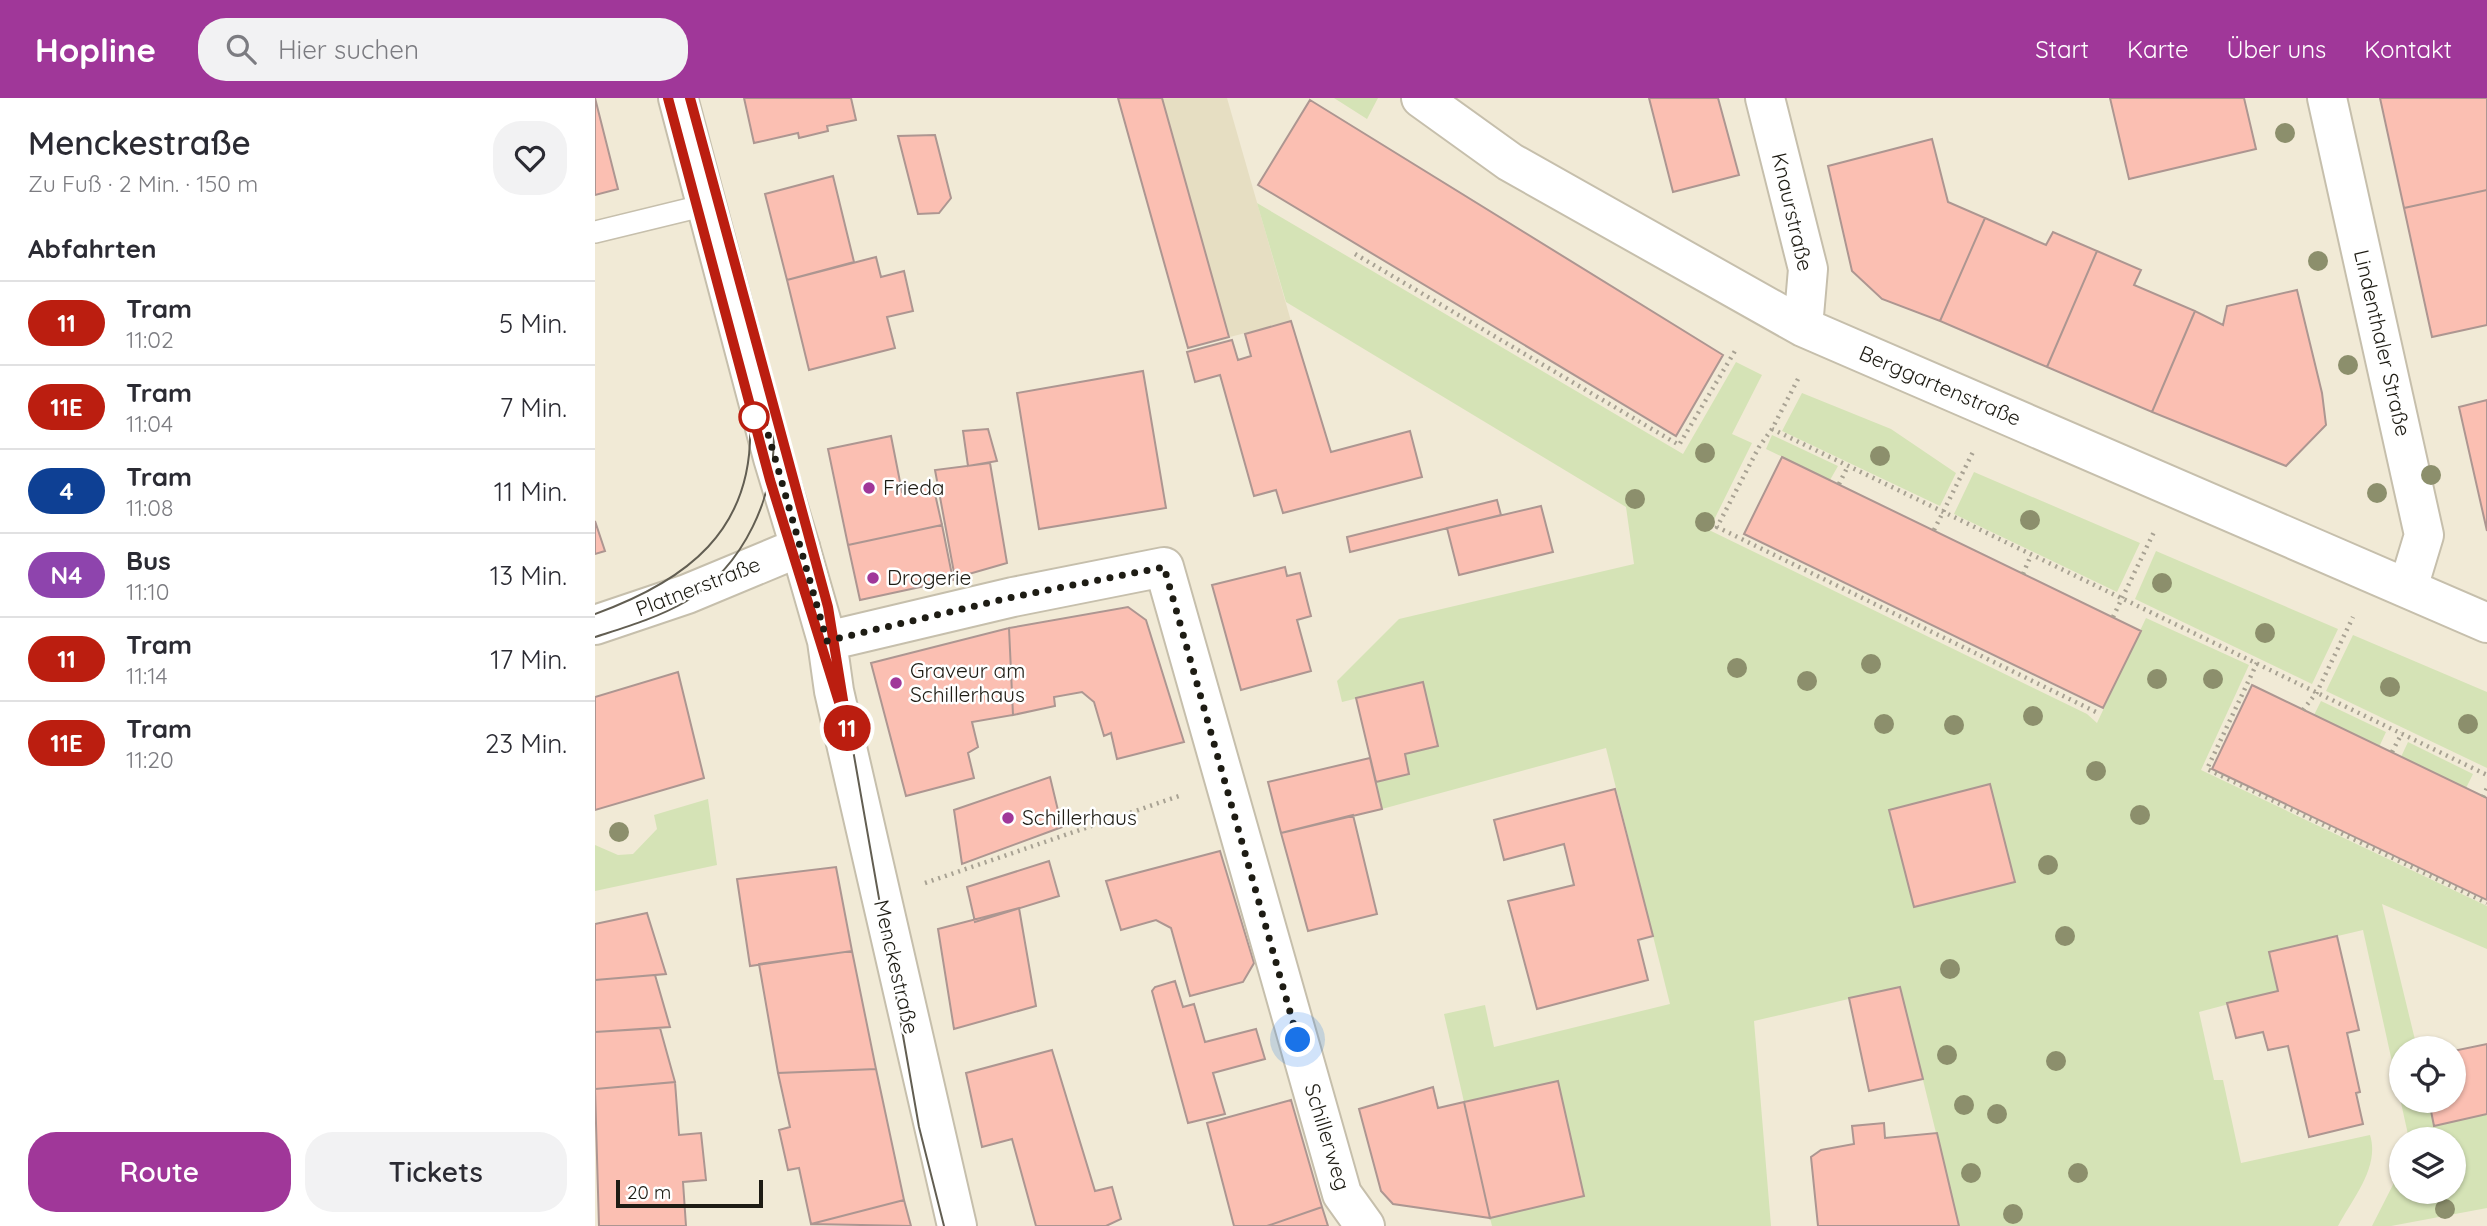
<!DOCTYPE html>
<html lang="de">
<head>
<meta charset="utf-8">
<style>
	:root { --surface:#fff; --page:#f2f2f3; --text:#2b2b33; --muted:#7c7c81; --line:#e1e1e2; --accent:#a03799 }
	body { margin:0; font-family:Quicksand,sans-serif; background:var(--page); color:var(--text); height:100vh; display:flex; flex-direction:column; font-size:26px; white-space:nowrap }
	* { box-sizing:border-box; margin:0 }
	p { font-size:23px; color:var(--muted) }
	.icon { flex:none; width:38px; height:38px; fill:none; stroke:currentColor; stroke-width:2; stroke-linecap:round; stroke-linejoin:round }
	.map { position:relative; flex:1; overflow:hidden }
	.details { display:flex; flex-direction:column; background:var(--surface); width:595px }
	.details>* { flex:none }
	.badge { padding:0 14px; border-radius:23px; font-size:24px; line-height:46px }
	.fabs { position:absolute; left:1794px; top:938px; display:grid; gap:14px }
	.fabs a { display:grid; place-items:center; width:77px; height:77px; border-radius:50%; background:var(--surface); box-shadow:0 2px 5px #0004; font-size:35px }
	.scale { position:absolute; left:21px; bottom:18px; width:147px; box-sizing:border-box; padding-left:7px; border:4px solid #1e1c14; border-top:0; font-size:19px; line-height:24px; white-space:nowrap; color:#1e1c14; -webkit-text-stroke:5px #fff; paint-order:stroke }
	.you { position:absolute; width:35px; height:35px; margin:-18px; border:5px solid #fff; border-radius:50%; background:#1a73e8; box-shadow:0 0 0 10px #1a73e833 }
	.map>.badge { position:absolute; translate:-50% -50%; box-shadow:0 0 0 4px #fff }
	h2 { padding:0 28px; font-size:26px; line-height:63px }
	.round { display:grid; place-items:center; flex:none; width:74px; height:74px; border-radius:28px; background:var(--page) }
	.summary { display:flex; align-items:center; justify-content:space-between; height:119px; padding:0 28px }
	h1 { font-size:33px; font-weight:600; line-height:52px }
	.button { display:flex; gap:14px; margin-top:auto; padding:14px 28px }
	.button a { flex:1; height:80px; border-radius:28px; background:var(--accent); color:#fff; font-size:28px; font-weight:600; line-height:80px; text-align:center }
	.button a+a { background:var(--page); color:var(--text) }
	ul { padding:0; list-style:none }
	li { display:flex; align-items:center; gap:21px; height:84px; padding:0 28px; border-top:2px solid var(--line) }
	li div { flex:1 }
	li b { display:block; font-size:26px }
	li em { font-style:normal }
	li .badge { min-width:77px; font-weight:700; text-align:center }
	header { display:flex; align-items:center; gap:42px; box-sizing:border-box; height:98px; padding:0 35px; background:var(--accent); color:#fff }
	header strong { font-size:33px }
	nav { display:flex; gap:38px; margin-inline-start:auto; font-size:24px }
	.search { width:490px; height:63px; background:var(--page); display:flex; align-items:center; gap:18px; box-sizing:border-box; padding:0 24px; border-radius:28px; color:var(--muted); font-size:26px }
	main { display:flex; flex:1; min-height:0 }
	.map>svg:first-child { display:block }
	.built { fill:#e6dec2 }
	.green { fill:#d5e3b6 }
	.building { fill:#fbbfb2; stroke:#ad9691; stroke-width:2 }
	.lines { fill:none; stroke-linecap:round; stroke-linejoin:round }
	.lane-casing { stroke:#c6bfac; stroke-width:24 }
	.street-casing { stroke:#c6bfac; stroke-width:42 }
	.secondary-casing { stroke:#c6bfac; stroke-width:42 }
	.path { stroke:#a8a293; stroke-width:4.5; stroke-dasharray:2 5; stroke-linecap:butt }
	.lane { stroke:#fff; stroke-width:21 }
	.street { stroke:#fff; stroke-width:38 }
	.secondary { stroke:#fff; stroke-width:38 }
	.tram { stroke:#625e52; stroke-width:2 }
	.tree { fill:#8c8f6c }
	.line-casing { stroke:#fff; stroke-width:16 }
	.line { stroke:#bb1e10; stroke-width:10 }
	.walk { stroke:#1e1c14; stroke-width:7; stroke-dasharray:0 12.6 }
	.stop-dot { fill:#fff; stroke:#bb1e10; stroke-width:3.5 }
	.poi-dot { fill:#a03799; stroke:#fff; stroke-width:2.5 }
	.labels { text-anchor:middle; stroke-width:5; stroke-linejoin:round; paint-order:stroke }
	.street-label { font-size:21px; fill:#1e1c14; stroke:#fff }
	.poi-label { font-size:21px; fill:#1e1c14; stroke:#fff; text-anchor:start }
</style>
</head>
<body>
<header>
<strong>Hopline</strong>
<div class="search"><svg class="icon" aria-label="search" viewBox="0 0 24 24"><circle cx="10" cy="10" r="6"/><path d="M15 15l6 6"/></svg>Hier suchen</div>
<nav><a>Start</a><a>Karte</a><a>Über uns</a><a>Kontakt</a></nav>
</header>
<main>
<section class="details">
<div class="summary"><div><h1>Menckestraße</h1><p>Zu Fuß · 2 Min. · 150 m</p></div><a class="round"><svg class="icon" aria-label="heart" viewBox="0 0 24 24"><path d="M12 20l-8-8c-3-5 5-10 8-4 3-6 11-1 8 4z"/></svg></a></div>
<h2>Abfahrten</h2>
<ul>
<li><span class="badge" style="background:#bb1e10;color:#fff">11</span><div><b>Tram</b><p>11:02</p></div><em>5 Min.</em></li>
<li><span class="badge" style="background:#bb1e10;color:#fff">11E</span><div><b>Tram</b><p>11:04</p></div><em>7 Min.</em></li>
<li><span class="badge" style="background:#0e4094;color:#fff">4</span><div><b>Tram</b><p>11:08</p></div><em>11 Min.</em></li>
<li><span class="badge" style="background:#8e44ad;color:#fff">N4</span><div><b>Bus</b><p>11:10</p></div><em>13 Min.</em></li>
<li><span class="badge" style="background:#bb1e10;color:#fff">11</span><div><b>Tram</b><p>11:14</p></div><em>17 Min.</em></li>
<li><span class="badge" style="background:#bb1e10;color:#fff">11E</span><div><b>Tram</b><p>11:20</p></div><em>23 Min.</em></li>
</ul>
<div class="button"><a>Route</a><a>Tickets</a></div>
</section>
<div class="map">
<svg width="1892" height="1128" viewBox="0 0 1892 1128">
	<rect width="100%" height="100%" fill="#f1ead6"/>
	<path class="built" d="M523 0H632L696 223 593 250Z"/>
	<path class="green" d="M739 0H783L772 21Z
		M662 105 1088 356 1141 264 1167 277 1137 336 1157 345 1114 432 1492 616 1502 625 1551 520 1654 567 1606 672 1892 808V851L1787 806 1822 950H1806V1003H1834L1839 1028 1892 1016V1110L1796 1128H1777L1806 1071V1094H1858V1041H1814L1768 832 1675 854 1683 893 1604 914 1619 982H1628L1646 1065 1775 1037C1785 1069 1758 1100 1743 1128H1364L1305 889 1159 923 1176 1128H897L895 1120 989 1098 963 983 869 1004 849 916 890 907 899 949 1075 906 1011 650 787 711 781 684 814 676 810 656 843 648 828 584 747 604 742 583 804 521 1039 466 1031 409 691 204Z
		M1207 295 1296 331 1361 375 1345 408 1187 333Z
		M1177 337 1243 368 1235 382 1171 351Z
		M1379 374 1545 445 1522 494 1359 416Z
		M1561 453 1743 531 1717 586 1540 501Z
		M1758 537 1892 594V670L1731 593Z
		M1726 603 1791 634 1784 649 1719 617Z
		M1813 644 1878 676 1871 690 1806 659Z
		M113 701 122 767 0 793V747L23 757 38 756 62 731 59 717Z"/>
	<path class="building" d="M0 0 23 91 0 97Z
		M149 0H256L261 22 232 28 233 33 204 40 203 35 159 45Z
		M523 0H567L634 239 593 250Z
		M1054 0H1123L1144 77 1078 94Z
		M1515 0H1649L1661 51 1534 81Z
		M1785 0H1892V92L1809 110Z
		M715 2 1128 257 1081 338 663 87Z
		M340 37 356 100 344 115 323 116 303 38Z
		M1337 41 1353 104 1390 120 1345 223 1287 201 1257 173 1233 68Z
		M238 78 259 164 192 182 170 96Z
		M1892 92V227L1837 239 1809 110Z
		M1390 120 1451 147 1458 134 1502 153 1452 269 1345 223Z
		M1502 153 1546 172 1539 187 1600 213 1557 314 1452 269Z
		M281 159 286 179 309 173 318 213 292 219 300 250 214 272 192 182Z
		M1702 192 1727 295 1731 327 1691 368 1557 314 1600 213 1628 227 1632 208Z
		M696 223 736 354 815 333 827 379 688 415 681 392 659 398 625 277 600 284 592 254 637 242 643 262 656 258 650 236Z
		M548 273 571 410 444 431 422 295Z
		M1892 302V433L1864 309Z
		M393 331 402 363 373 368 368 333Z
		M296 338 307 394 338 387 347 427 253 447 233 351Z
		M1187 359 1546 533 1508 610 1149 436Z
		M395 365 412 465 360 480 340 372Z
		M902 402 906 417 755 454 752 439Z
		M946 408 958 454 864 477 852 430Z
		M0 423 10 453 0 456Z
		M347 427 358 482 265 502 253 447Z
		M690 469 692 478 705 475 716 518 702 522 716 573 646 592 617 487Z
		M533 509 551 522 589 644 522 661 516 635 509 638 499 604 487 594 459 599 460 608 418 617 414 530Z
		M414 530 418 617 377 624 383 649 373 655 379 680 311 698 276 565Z
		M83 574 109 680 0 712V599Z
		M828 584 843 648 810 656 814 676 781 684 761 600Z
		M1657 587 1892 700V802L1617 671Z
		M775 660 787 711 686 735 673 684Z
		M455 679 467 729 367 766 359 712Z
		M1395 686 1420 784 1319 809 1294 712Z
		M1020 691 1058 838 1043 842 1053 882 942 911 913 803 979 787 969 746 909 762 899 722Z
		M758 717 782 816 713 833 686 735Z
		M625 753 659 865 648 884 595 898 576 830 561 822 526 832 511 783Z
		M454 763 464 798 380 824 372 789Z
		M241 769 257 853 155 868 142 781Z
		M424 810 441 908 359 931 343 831Z
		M52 815 71 876 0 882V826Z
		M1742 838 1764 932 1752 935 1765 994 1761 995 1768 1026 1714 1039 1693 948 1673 952 1668 934 1641 940 1632 905 1683 893 1674 854Z
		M257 853 281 971 183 975 164 866Z
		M60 877 75 929 0 934V882Z
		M580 883 588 909 599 906 610 944 661 931 670 961 618 975 630 1016 593 1025 557 893 560 889Z
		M1305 889 1328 981 1274 993 1254 900Z
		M65 930 80 984 0 991V934Z
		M1892 946V1016L1839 1028 1834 1003H1858V953Z
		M457 952 500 1093 517 1089 526 1121 511 1128H441L417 1041 387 1049 371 975Z
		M281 971 309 1102 216 1126 204 1070 193 1072 184 1032 195 1029 183 975Z
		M963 983 989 1098 895 1120 869 1004Z
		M80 984 84 1037 106 1035 111 1082 88 1084 91 1128H4L0 991Z
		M838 989 843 1010 869 1004 895 1120 798 1106 786 1093 764 1011Z
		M696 1002 727 1109 672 1128H639L612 1025Z
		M1289 1025 1290 1040 1342 1035 1364 1128H1223L1216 1059 1226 1052 1259 1046 1257 1028Z
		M309 1102 316 1128 216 1126Z
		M727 1109 733 1128H672Z"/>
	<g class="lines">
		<g class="lane-casing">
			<path id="lane" d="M0 134 111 107"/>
		</g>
		<g class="street-casing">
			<path id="street" d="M826 0 915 64 1208 229 1892 525
				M1170 0 1213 171 1208 229
				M1732 0 1829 437 1813 490
				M205 449 232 543 239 593 362 1128
				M232 543 418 499 569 469 747 1096 770 1128"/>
		</g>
		<g class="secondary-casing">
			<path id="secondary" d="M0 527 92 496 205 449 178 360 83 0"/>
		</g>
		<path class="path" d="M760 156 1084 347 1140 253
			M1203 281 1177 331 1892 677
			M1177 331 1164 349 1122 429 1501 614
			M1244 386 1253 368
			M1339 432 1378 354
			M1428 476 1436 457
			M1518 519 1559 434
			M1662 565 1612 671 1892 805
			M1708 612 1722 594 1758 519
			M1797 654 1807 635
			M1888 699 1892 690
			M330 785 587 697"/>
		<use href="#lane" class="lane"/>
		<use href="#street" class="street"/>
		<use href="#secondary" class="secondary"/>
		<path class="tram" d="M73 0 175 382 238 590
			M95 0 233 509 324 1029 349 1128
			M0 516C91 483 159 433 155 326
			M0 539C31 529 62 520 90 504 150 468 181 397 179 330"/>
	</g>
	<g class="tree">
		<circle cx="1690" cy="35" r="10"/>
		<circle cx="1723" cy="163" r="10"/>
		<circle cx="1753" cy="267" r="10"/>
		<circle cx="1110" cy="355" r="10"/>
		<circle cx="1285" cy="358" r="10"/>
		<circle cx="1836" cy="377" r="10"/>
		<circle cx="1782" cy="395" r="10"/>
		<circle cx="1040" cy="401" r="10"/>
		<circle cx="1435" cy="422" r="10"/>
		<circle cx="1110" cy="424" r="10"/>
		<circle cx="1567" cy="485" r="10"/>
		<circle cx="1670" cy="535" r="10"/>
		<circle cx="1276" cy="566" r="10"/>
		<circle cx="1142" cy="570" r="10"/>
		<circle cx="1562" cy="581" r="10"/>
		<circle cx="1618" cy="581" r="10"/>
		<circle cx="1212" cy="583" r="10"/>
		<circle cx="1795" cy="589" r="10"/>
		<circle cx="1438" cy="618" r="10"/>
		<circle cx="1289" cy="626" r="10"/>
		<circle cx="1873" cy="626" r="10"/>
		<circle cx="1359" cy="627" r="10"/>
		<circle cx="1501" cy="673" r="10"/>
		<circle cx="1545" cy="717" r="10"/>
		<circle cx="24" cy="734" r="10"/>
		<circle cx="1453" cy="767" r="10"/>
		<circle cx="1470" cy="838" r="10"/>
		<circle cx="1355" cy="871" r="10"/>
		<circle cx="1352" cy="957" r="10"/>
		<circle cx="1461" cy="963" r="10"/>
		<circle cx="1369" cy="1007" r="10"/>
		<circle cx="1402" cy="1016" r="10"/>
		<circle cx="1376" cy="1075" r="10"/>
		<circle cx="1483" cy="1075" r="10"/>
		<circle cx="1850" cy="1111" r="10"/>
		<circle cx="1418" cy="1116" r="10"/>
	</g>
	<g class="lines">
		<g class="line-casing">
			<path id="line" d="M73 0 175 382 253 633 233 509 95 0"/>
		</g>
		<use href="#line" class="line"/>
		<path class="walk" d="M159 319 166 311 232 543 418 499 569 469 703 942"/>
	</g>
	<circle class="stop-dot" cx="159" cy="319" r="14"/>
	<g class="poi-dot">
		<circle cx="274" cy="390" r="7"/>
		<circle cx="278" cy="480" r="7"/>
		<circle cx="301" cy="585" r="7"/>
		<circle cx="413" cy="720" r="7"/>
	</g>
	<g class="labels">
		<g class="street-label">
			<text transform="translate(1197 114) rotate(77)" y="7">Knaurstraße</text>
			<text transform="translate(1787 245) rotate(77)" y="7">Lindenthaler Straße</text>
			<text transform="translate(1345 288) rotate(23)" y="7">Berggartenstraße</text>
			<text transform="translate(103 489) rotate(-21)" y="7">Platnerstraße</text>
			<text transform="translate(301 869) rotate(77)" y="7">Menckestraße</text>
			<text transform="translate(732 1039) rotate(73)" y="7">Schillerweg</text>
		</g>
		<g class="poi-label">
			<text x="288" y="397">Frieda</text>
			<text x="292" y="487">Drogerie</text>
			<text x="315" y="580">Graveur am<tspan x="315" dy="24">Schillerhaus</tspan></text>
			<text x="427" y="727">Schillerhaus</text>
		</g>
	</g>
</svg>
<div class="fabs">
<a><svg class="icon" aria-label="locate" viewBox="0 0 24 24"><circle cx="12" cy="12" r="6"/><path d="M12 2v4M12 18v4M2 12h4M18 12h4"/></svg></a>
<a><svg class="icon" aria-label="layers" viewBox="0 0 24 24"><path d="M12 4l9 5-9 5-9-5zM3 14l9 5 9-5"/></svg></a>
</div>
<div class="scale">20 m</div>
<div class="you" style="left:703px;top:942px"></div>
<b class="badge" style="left:252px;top:630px;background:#bb1e10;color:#fff">11</b>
</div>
</main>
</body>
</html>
